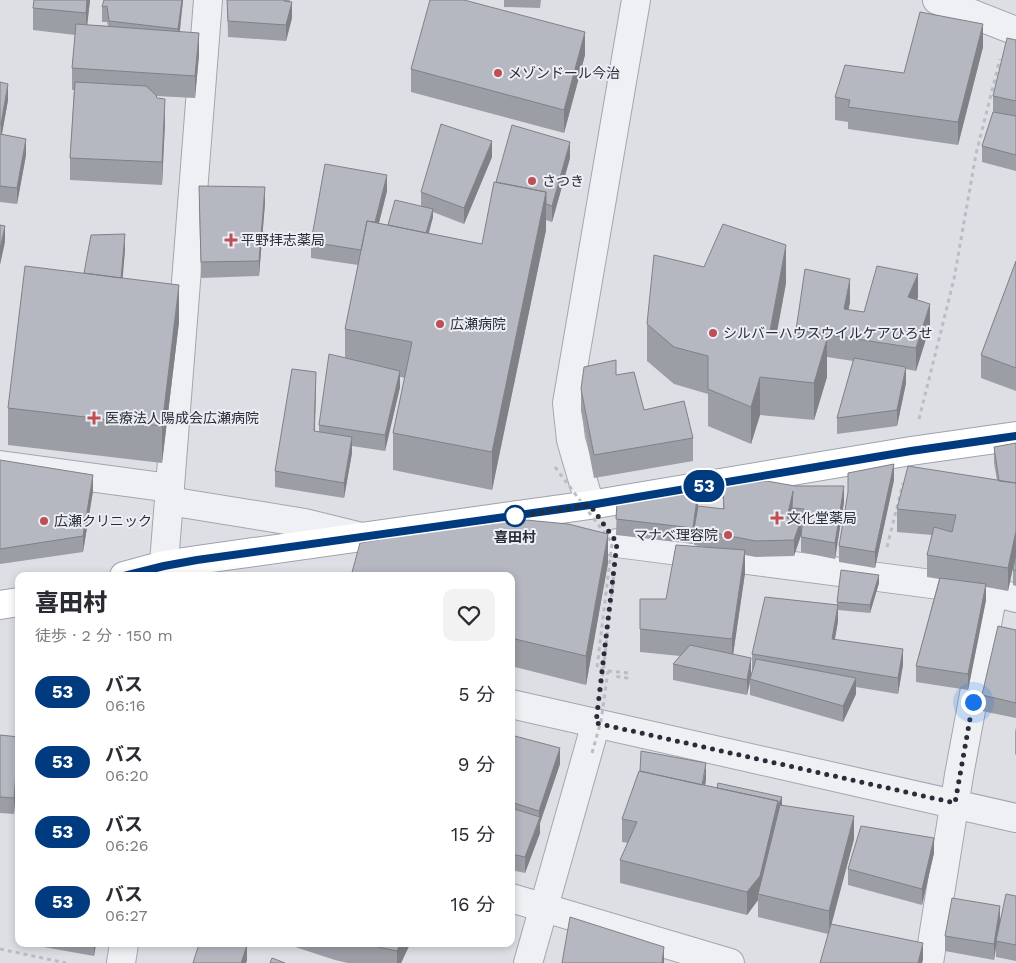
<!DOCTYPE html>
<html lang="ja">
<head>
<meta charset="utf-8">
<style>
	:root { --surface:#fff; --page:#f2f2f3; --text:#2b2b33; --muted:#7c7c81 }
	body { margin:0; font-family:"Work Sans","Noto Sans JP",sans-serif; background:var(--page); color:var(--text); height:100vh; display:flex; flex-direction:column; font-size:19px; white-space:nowrap }
	* { box-sizing:border-box; margin:0 }
	p { font-size:16px; color:var(--muted) }
	.icon { flex:none; width:28px; height:28px; fill:none; stroke:currentColor; stroke-width:2; stroke-linecap:round; stroke-linejoin:round }
	.map { position:relative; flex:1; overflow:hidden }
	.drawer { position:absolute; left:15px; top:572px; width:500px; height:375px; display:flex; flex-direction:column; background:var(--surface); border-radius:10px; box-shadow:0 2px 8px #0003 }
	.drawer>* { flex:none }
	.badge { padding:0 10px; border-radius:16px; font-size:18px; line-height:32px }
	.you { position:absolute; width:25px; height:25px; margin:-12px; border:4px solid #fff; border-radius:50%; background:#1a73e8; box-shadow:0 0 0 8px #1a73e833 }
	.map>.badge { position:absolute; translate:-50% -50%; box-shadow:0 0 0 2px #fff }
	.round { display:grid; place-items:center; flex:none; width:52px; height:52px; border-radius:10px; background:var(--page) }
	.summary { display:flex; align-items:center; justify-content:space-between; height:85px; padding:0 20px }
	h1 { font-size:24px; font-weight:800; line-height:38px }
	ul { padding:0; list-style:none }
	li { display:flex; align-items:center; gap:15px; height:70px; padding:0 20px }
	li div { flex:1 }
	li b { display:block; font-size:19px }
	li em { font-style:normal }
	li .badge { min-width:55px; font-weight:700; text-align:center }
	.map>svg:first-child { display:block }
	.lines { fill:none; stroke-linecap:round; stroke-linejoin:round }
	.minor-casing { stroke:#a3a6ae; stroke-width:30 }
	.tertiary-casing { stroke:#a3a6ae; stroke-width:30 }
	.primary-casing { stroke:#9ea3af; stroke-width:30 }
	.path { stroke:#bbbdc4; stroke-width:3; stroke-dasharray:4 4; stroke-linecap:butt }
	.minor { stroke:#eff0f4; stroke-width:28 }
	.tertiary { stroke:#eff0f4; stroke-width:28 }
	.primary { stroke:#fff; stroke-width:28 }
	.path-bridge { stroke:#bbbdc4; stroke-width:3; stroke-dasharray:4 4; stroke-linecap:butt }
	.wall { fill:#9c9ea6 }
	.shaded-wall { fill:#7f8187 }
	.building { fill:#b5b8c1; stroke:#7f8187 }
	.line-casing { stroke:#fff; stroke-width:11 }
	.line { stroke:#003b80; stroke-width:8 }
	.walk { stroke:#282d3a; stroke-width:5; stroke-dasharray:0 9 }
	.poi-dot { fill:#bd4f57; stroke:#eceef3; stroke-width:2 }
	.stop-dot { fill:#fff; stroke:#003b80; stroke-width:2.5 }
	.labels { text-anchor:middle; stroke-width:4; stroke-linejoin:round; paint-order:stroke }
	.poi-label { font-size:14px; fill:#282d3a; stroke:#eceef3; text-anchor:start }
	.stop-label { font-size:14px; font-weight:bold; fill:#282d3a; stroke:#eceef3 }
</style>
</head>
<body>
<div class="map">
<svg width="1016" height="963" viewBox="0 0 1016 963">
	<rect width="100%" height="100%" fill="#dddfe5"/>
	<g class="lines">
		<g class="minor-casing">
			<path id="minor" d="M937 0 1016 31
				M0 465 170 488
				M169 501 305 523 362 537
				M590 505 571 440 567 403 636 0
				M617 543 993 592 1016 598
				M163 576 208 0
				M511 898 730 963
				M121 963 124 944
				M528 963 596 723
				M929 963 959 775 993 592"/>
		</g>
		<g class="tertiary-casing">
			<path id="tertiary" d="M511 704 1016 818"/>
		</g>
		<g class="primary-casing">
			<path id="primary" d="M124 576 164 565 197 560 590 505 911 451 1016 436
				M0 605 19 602"/>
		</g>
		<path class="path" d="M919 419 954 279 976 154 1000 59
			M887 547 903 483
			M608 671 628 673 627 678 613 676
			M601 692 614 574
			M0 949 66 963"/>
		<use href="#minor" class="minor"/>
		<use href="#tertiary" class="tertiary"/>
		<use href="#primary" class="primary"/>
		<path class="path-bridge" d="M555 467 612 543 597 668 608 671 601 721 592 753"/>
	</g>
	<path class="wall" d="M90 0 87 25 108 26 107 22H102V7L183 0 180 31 199 55 195 98 156 96 165 122 162 185 70 180V158L74 90H72V68L75 35 33 30V8Z
		M227 0H290L289 2 292 18 286 41 228 37Z
		M504 0H541L540 8 504 7Z
		M1016 40V171L982 162V146L993 112V96Z
		M983 47 958 145 848 129V122L835 120V97Z
		M585 55 564 133 411 92V69Z
		M0 82 8 100 2 134 26 155 17 204 0 202Z
		M492 157 464 224 433 212V217L428 233 482 244 496 182 570 158 552 222 546 220V230L492 490 393 470V433L405 378 400 377V387L385 451 352 446V453L344 498 275 487V471L316 388 315 432H319V425L345 358V329L358 265 311 258V242L387 191 379 223 388 225 421 206V192Z
		M199 202 265 203 259 276 201 278Z
		M125 250 122 278 179 322 162 463 8 445V408L84 273Z
		M1016 261V391L981 378V355Z
		M704 267 786 283 777 332 796 335V330L850 302 848 310 864 312 918 297 917 300 930 326 916 371 906 369V383L897 426 837 434V418L853 361 827 357V377L814 420 760 415 751 444 708 426V394L674 384 647 361V324Z
		M616 375 644 410 693 438V461L594 478 581 411V389Z
		M1016 443V586L1013 585V570L1015 557 1008 591 986 587V600L968 690 916 682V666L939 579 927 577V555L932 535 897 532V509L997 480 994 463V447Z
		M0 460 93 491 83 552 0 564Z
		M894 480 875 568 839 562V546Z
		M723 486 844 502 835 559 801 552V535L794 556 756 557 745 555V573L733 654 751 674 753 670H752V654L837 605V602L879 583 870 613 838 610V621L835 639 903 665 898 694 856 687V694L843 722 750 695V683L747 695 673 680V664L680 656 640 652V599H666L704 547 694 545V538L693 544 616 535 617 502 723 509Z
		M608 563 586 685 511 666V576Z
		M1016 630V718L982 711V695Z
		M1016 727V755L1015 754V732Z
		M0 735 19 737 14 814 0 813Z
		M511 735 560 764 540 823V833L525 873 511 870Z
		M706 779 705 785 782 805 854 839 831 924 923 959 922 963H820L828 934 758 917V900L747 915 620 883V860L628 843 622 842V819Z
		M934 853 922 905 848 885V869Z
		M1016 896V961L996 957V944L994 960 945 951V936L1000 922Z
		M32 944H96L94 956 32 945Z
		M286 944H410L401 963H348L335 960Z"/>
	<path class="shaded-wall" d="M87 0H90L86 36V13Z
		M182 0H183L178 45V29Z
		M292 2V18L286 41V25Z
		M983 24V47L958 145V122Z
		M585 32V55L564 133V110Z
		M199 33V55L195 98V76Z
		M8 84V100L1 139V124Z
		M165 99V122L162 185V162Z
		M26 139V155L17 204V188Z
		M492 141V157L464 224V208Z
		M570 142V158L552 222V206Z
		M387 175V191L370 258V243Z
		M265 187V203L259 276V261Z
		M546 192V230L492 490V452Z
		M433 209V217L426 244V236Z
		M5 226V242L0 265V249Z
		M125 234V250L121 299V283Z
		M786 245V283L770 369V331Z
		M918 274V297L908 320V297Z
		M850 279V302L844 332V309Z
		M179 285V322L162 463V426Z
		M930 304V326L916 371V348Z
		M827 339V377L814 420V383Z
		M906 367V383L897 426V410Z
		M400 371V387L385 451V435Z
		M316 372V388L314 447V431Z
		M760 377V415L751 444V407Z
		M352 437V453L344 498V483Z
		M894 464V480L875 568V552Z
		M93 475V491L83 552V536Z
		M844 486V502L835 559V543Z
		M698 491V507L694 529 693 544V528Z
		M793 491 792 512 787 534V518Z
		M801 520V535L794 556V540Z
		M1016 531V554L1008 591V568Z
		M608 534V563L586 685V656Z
		M745 550V573L732 662V639Z
		M879 575V583L870 613V605Z
		M986 584V600L968 690V674Z
		M838 605V621L832 654V639Z
		M903 649V665L898 694V678Z
		M751 658V674L750 679 747 695V680Z
		M856 678V694L843 722V706Z
		M19 738V754L14 814V798Z
		M560 748V764L540 823V833L525 873V857L539 821V811Z
		M706 763V779L702 805V789Z
		M782 797V805L758 894V900L747 915V892L778 801Z
		M854 816V839L829 934V911Z
		M934 838V853L922 905V889Z
		M1000 906V922L994 960V944Z
		M923 943V959L922 963H918Z
		M94 944H96L94 956Z
		M400 944H410L401 963H397V951Z
		M247 945V961L246 963H241Z
		M664 947V963H662Z"/>
	<path class="building" d="M34 0H87L86 13 33 8Z
		M104 0H182L178 29 109 21 107 6 102 7Z
		M227 0H284V1L292 2 286 25 228 21Z
		M430 0H464L585 32 564 110 411 69Z
		M920 12 983 24 958 122 848 107 850 100 835 97 845 65 904 73Z
		M76 24 199 33 195 76 72 68Z
		M1007 38 1016 40V101L993 96Z
		M0 82 8 84 1 124H0Z
		M75 82 146 86 156 95 157 98 165 99 162 162 70 158Z
		M993 112 1016 116V155L982 146Z
		M441 124 492 141 464 208 421 192Z
		M512 125 570 142 552 206 546 204V192L496 182Z
		M0 134 26 139 17 188 0 186Z
		M325 164 387 175 375 222 367 221 361 250 311 242Z
		M494 182 546 192 492 452 393 433 412 342 345 329 367 221 482 244Z
		M199 186 265 187 259 261 201 262Z
		M395 200 433 209 426 233 388 225Z
		M723 224 786 245 770 331 827 339 814 383 760 377 751 407 708 389V356L674 347 647 324 654 255 704 267Z
		M0 225 5 226 0 249Z
		M125 234 121 278 84 273 91 235Z
		M1016 261V368L981 355Z
		M25 266 179 285 162 426 8 408Z
		M877 266 918 274 908 297 930 304 916 348 796 330 805 269 850 279 844 309 864 312Z
		M329 354 400 371 385 435 319 425Z
		M854 358 906 367 897 410 837 418Z
		M616 360V375L634 372 644 410 684 401 693 438 594 455 581 389 584 367Z
		M292 369 316 372 314 431 352 437 344 483 275 471Z
		M1016 443V483L999 481 994 447Z
		M0 460 93 475 83 536 0 549Z
		M894 464 875 552 839 546 848 492V473Z
		M908 466 1016 483V531L1008 568 927 555 934 527 952 532 956 515 897 509Z
		M767 481 795 486H844L835 543 801 537 804 509 792 508 793 491 787 518 801 520 794 540 756 541 694 529 698 506 724 509 723 486Z
		M698 491 693 528 616 519 617 502Z
		M505 518 568 524 608 534 586 656 511 638V576H351L360 543Z
		M676 545 745 550 732 639 640 629V599H666Z
		M1016 553V570H1013Z
		M841 570 879 575 870 605 837 602Z
		M940 578 986 584 968 674 916 666Z
		M765 597 838 605 832 639 903 649 898 678 752 654Z
		M998 626 1016 630V703L982 695Z
		M690 645 751 658 747 680 673 664Z
		M756 659 856 678 843 706 750 679Z
		M0 735 19 737 14 798 0 797Z
		M511 735 560 748 539 811 511 802Z
		M641 751 706 763 702 785 640 771Z
		M639 771 778 801 760 876 747 892 620 860 637 822 622 819Z
		M718 783 782 797 778 806V801L717 788Z
		M780 805 854 816 829 911 758 894Z
		M511 808 540 817 525 857 511 854Z
		M861 826 934 838 922 889 848 869Z
		M1006 894 1016 896V945L996 941Z
		M952 898 1000 906 994 944 945 936Z
		M570 917 664 947 662 963H562Z
		M831 924 923 943 918 963H820Z
		M199 944H242L247 945 241 963H193Z
		M364 944H400L397 951Z
		M272 958 285 963H270Z"/>
	<g class="lines">
		<g class="line-casing">
			<path id="line" d="M124 576 164 566 197 560 590 505 911 451 1016 436"/>
		</g>
		<use href="#line" class="line"/>
		<path class="walk" d="M515 516 590 505 617 543 596 723 955 803 973 702"/>
	</g>
	<g class="poi-dot">
		<circle cx="498" cy="73" r="5"/>
		<circle cx="532" cy="181" r="5"/>
		<path d="M228.5 232.5h5v5h5v5h-5v5h-5v-5h-5v-5h5z"/>
		<circle cx="440" cy="324" r="5"/>
		<circle cx="713" cy="333" r="5"/>
		<path d="M91.5 410.5h5v5h5v5h-5v5h-5v-5h-5v-5h5z"/>
		<path d="M774.5 510.5h5v5h5v5h-5v5h-5v-5h-5v-5h5z"/>
		<circle cx="44" cy="521" r="5"/>
		<circle cx="728" cy="535" r="5"/>
	</g>
	<circle class="stop-dot" cx="515" cy="516" r="10"/>
	<g class="labels">
		<g class="poi-label">
			<text x="508" y="78">メゾンドール今治</text>
			<text x="542" y="186">さつき</text>
			<text x="241" y="245">平野拝志薬局</text>
			<text x="450" y="329">広瀬病院</text>
			<text x="723" y="338">シルバーハウスウイルケアひろせ</text>
			<text x="105" y="423">医療法人陽成会広瀬病院</text>
			<text x="787" y="523">文化堂薬局</text>
			<text x="54" y="526">広瀬クリニック</text>
			<text x="718" y="540" text-anchor="end">マナベ理容院</text>
		</g>
		<g class="stop-label">
			<text x="515" y="542">喜田村</text>
		</g>
	</g>
</svg>
<div class="you" style="left:973px;top:702px"></div>
<b class="badge" style="left:704px;top:486px;background:#003b80;color:#fff">53</b>
<section class="drawer">
<div class="summary"><div><h1>喜田村</h1><p>徒歩 · 2 分 · 150 m</p></div><a class="round"><svg class="icon" aria-label="heart" viewBox="0 0 24 24"><path d="M12 20l-8-8c-3-5 5-10 8-4 3-6 11-1 8 4z"/></svg></a></div>
<ul>
<li><span class="badge" style="background:#003b80;color:#fff">53</span><div><b>バス</b><p>06:16</p></div><em>5 分</em></li>
<li><span class="badge" style="background:#003b80;color:#fff">53</span><div><b>バス</b><p>06:20</p></div><em>9 分</em></li>
<li><span class="badge" style="background:#003b80;color:#fff">53</span><div><b>バス</b><p>06:26</p></div><em>15 分</em></li>
<li><span class="badge" style="background:#003b80;color:#fff">53</span><div><b>バス</b><p>06:27</p></div><em>16 分</em></li>
</ul>
</section>
</div>
</body>
</html>
